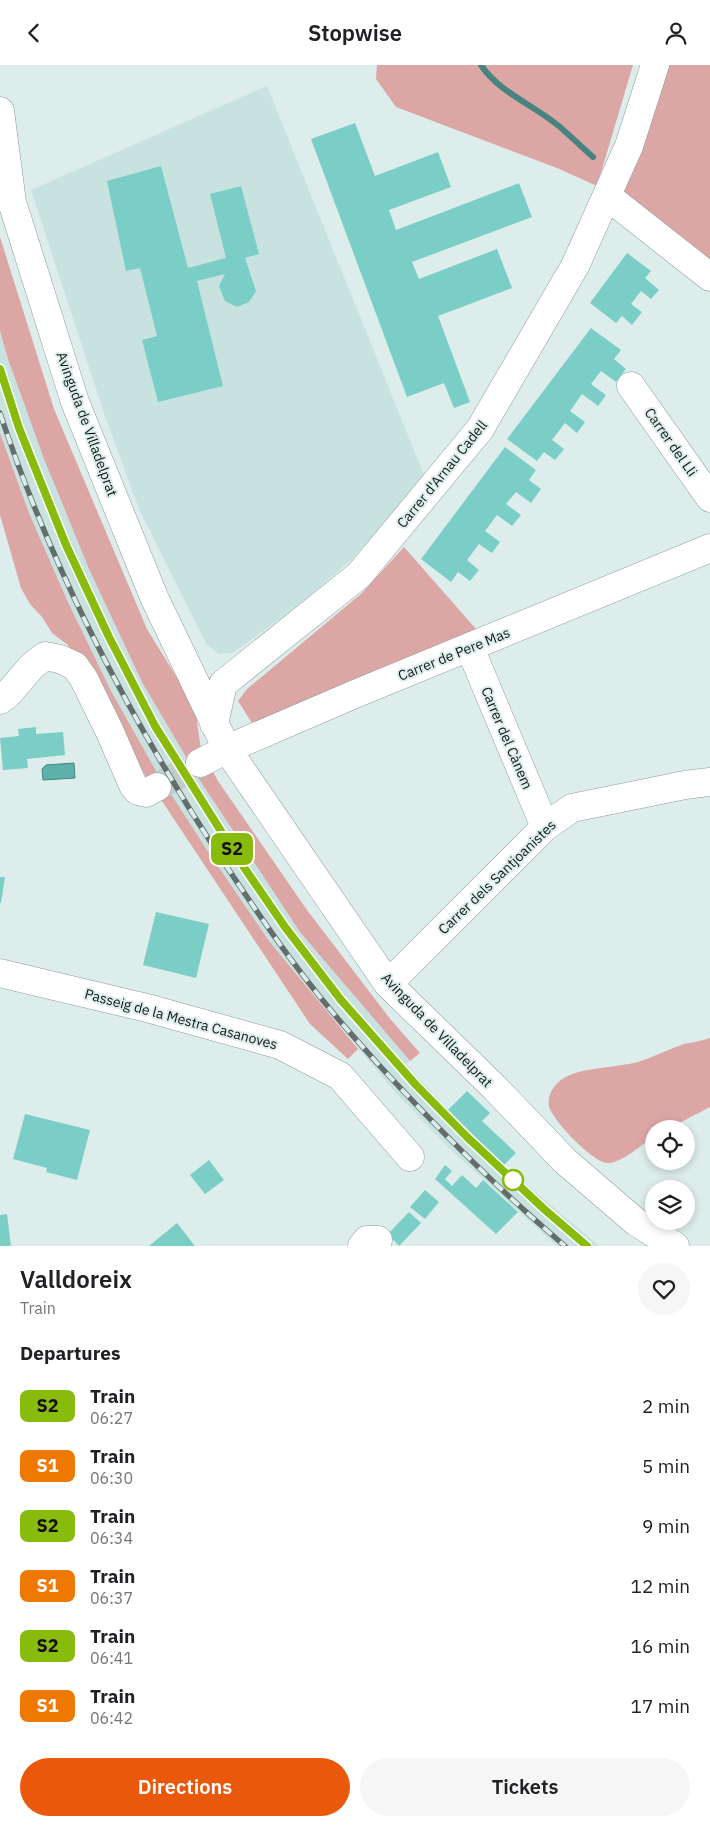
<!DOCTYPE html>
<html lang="en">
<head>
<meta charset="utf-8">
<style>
	:root { --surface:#fff; --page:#f6f6f6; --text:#202124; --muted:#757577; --accent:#ea580c }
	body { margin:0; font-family:"IBM Plex Sans",sans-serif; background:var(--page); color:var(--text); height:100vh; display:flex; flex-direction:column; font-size:19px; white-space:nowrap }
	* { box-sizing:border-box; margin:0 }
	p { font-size:16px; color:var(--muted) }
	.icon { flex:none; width:28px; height:28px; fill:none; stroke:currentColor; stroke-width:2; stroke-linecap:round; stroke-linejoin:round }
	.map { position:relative; height:1181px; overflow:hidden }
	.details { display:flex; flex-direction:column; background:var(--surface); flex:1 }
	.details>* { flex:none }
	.badge { padding:0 10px; border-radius:8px; font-size:18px; line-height:32px }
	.fabs { position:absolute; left:645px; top:1055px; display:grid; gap:10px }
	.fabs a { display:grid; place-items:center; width:50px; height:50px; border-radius:50%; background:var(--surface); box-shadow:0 2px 8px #0003; font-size:25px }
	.map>.badge { position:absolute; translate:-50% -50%; box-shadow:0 0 0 2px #fff }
	h2 { padding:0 20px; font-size:19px; line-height:45px }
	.round { display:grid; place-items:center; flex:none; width:52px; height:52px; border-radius:26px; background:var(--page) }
	.headline { display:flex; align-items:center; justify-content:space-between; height:85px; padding:0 20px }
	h1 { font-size:24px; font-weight:600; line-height:38px }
	.button { display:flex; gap:10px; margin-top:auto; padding:10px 20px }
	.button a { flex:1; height:58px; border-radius:30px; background:var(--accent); color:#fff; font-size:20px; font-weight:600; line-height:58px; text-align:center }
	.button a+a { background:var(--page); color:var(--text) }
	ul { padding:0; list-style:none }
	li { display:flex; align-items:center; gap:15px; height:60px; padding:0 20px }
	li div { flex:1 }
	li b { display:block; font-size:19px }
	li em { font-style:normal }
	li .badge { min-width:55px; font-weight:700; text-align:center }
	header { display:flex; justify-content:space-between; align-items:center; height:65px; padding:0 20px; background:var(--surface); font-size:22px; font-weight:600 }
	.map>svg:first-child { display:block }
	.built { fill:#c8e2df }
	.green { fill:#dca6a5 }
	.water { fill:#5db1ab; stroke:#47837f }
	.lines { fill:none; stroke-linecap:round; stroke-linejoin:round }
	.stream { stroke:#47837f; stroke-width:6 }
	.building { fill:#7acec6 }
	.minor-tunnel { stroke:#bfcdcb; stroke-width:28; stroke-dasharray:28 14; stroke-linecap:butt }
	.minor-casing { stroke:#8c9c9a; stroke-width:29 }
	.minor { stroke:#fff; stroke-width:28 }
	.rail-casing { stroke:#636d6c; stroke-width:5.5 }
	.rail { stroke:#ddedeb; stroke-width:4; stroke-dasharray:11; stroke-linecap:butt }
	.line-casing { stroke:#fff; stroke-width:11 }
	.line { stroke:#88bb0b; stroke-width:8 }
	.stop-dot { fill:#fff; stroke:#88bb0b; stroke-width:2.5 }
	.labels { text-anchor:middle; stroke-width:4; stroke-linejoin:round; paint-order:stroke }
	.street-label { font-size:14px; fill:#131918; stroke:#ddedeb }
</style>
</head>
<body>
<header><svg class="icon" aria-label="back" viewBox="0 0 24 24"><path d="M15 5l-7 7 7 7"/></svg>Stopwise<svg class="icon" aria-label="person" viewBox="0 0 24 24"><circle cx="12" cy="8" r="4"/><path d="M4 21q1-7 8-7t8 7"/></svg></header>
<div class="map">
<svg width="710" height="1181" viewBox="0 0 710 1181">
	<rect width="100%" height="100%" fill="#ddedeb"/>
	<path class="built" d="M267 21 424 410 406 433 352 494 308 532 262 567 232 588 219 589 207 580 139 444 104 348 31 125Z
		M0 266 8 294 44 394 89 504 142 617 199 714 300 867 410 996 406 999 437 1033 504 1100 599 1181H557L451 1085 394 1026 269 876 203 779 155 704 111 626 67 535 29 448 0 368Z"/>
	<path class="green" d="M377 0H633L597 121 557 103 396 42 376 14Z
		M655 0H710V212L607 131Z
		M0 172 54 344 147 564 195 642 201 685 218 716 307 845 391 955 420 988 410 996 300 867 199 714 142 617 89 504 44 394 8 294 0 266Z
		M0 368 29 448 67 535 111 626 155 704 203 779 269 876 358 984 348 994 310 959 148 715 68 580 52 568 42 552 30 539 21 523 0 450Z
		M404 482 476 564 252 658 238 636 247 624 362 528Z
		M710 973V1042L668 1064H654V1072C640 1080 624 1097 608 1098 593 1098 552 1055 549 1041 547 1031 553 1021 561 1015 578 1002 616 1003 638 997 654 992 669 984 684 979 693 977 701 976 710 973Z"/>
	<path class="water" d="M74 698 75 713 43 715 42 704 46 700Z"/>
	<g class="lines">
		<path class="stream" d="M481 0C498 26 531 39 555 58 568 68 580 81 593 92"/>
	</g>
	<path class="building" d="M355 58 375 111 438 87 451 122 389 145 396 165 519 118 532 152 412 197 419 214 497 184 512 223 438 251 470 337 454 343 444 318 407 332 311 74Z
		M161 101 188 203 226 193 210 129 241 121 259 189 245 193 256 226 249 237 237 242 225 236 219 221 225 209 197 216 223 321 158 337 142 275 157 271 140 203 126 206 107 116Z
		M627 188 651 206 645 213 659 225 651 234 641 226 631 239 642 247 632 260 622 251 616 258 590 238Z
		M591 263 621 285 614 294 626 304 616 317 601 306 591 319 606 330 598 341 582 329 570 346 585 357 577 368 565 358 552 375 564 384 555 395 544 387 537 396 507 374Z
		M505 382 536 405 529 415 541 424 531 438 516 427 506 439 521 450 512 461 497 450 485 466 500 477 492 488 479 479 467 495 479 505 470 516 458 507 451 517 421 494Z
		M36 662V669L63 667 65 690 27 694 28 703 3 705 0 673 19 671 18 664Z
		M0 812H5L1 838H0Z
		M156 847 209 859 196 913 143 900Z
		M467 1026 490 1048 482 1056 516 1088 504 1100 448 1045Z
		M25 1049 90 1065 77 1115 46 1107 47 1103 13 1094Z
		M209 1095 224 1115 205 1129 190 1110Z
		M445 1100 452 1106 445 1114 452 1121 462 1110 476 1123 483 1115 518 1147 496 1169 435 1114Z
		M425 1125 439 1137 425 1154 410 1142Z
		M409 1147 421 1158 399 1181 388 1169Z
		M7 1149 11 1181H0V1150Z
		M177 1158 195 1181H149Z"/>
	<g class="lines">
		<path class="minor-tunnel" d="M157 722 200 698"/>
		<g class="minor-casing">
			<path id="minor" d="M0 46 12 137 75 337 154 532 227 684 388 919 494 1022 565 1096 636 1157 675 1181
				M607 131 710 212
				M631 321 710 433
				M470 583 545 762
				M0 635 7 630 33 600 45 591 60 594 75 601 84 614 110 667 133 720 138 726 146 728 157 722
				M214 659 223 619 359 510 480 364 575 201 629 81 655 0
				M200 698 227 684 355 629 710 483
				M0 908 147 943 280 980 340 1011 410 1092
				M388 919 545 762 572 743 685 720 710 717
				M362 1181 367 1175H378"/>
		</g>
		<use href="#minor" class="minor"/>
		<g class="rail-casing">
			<path id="rail" d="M0 304C33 408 75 509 126 606 136 625 146 645 156 663 177 699 199 733 222 768 259 825 297 881 340 934 414 1024 499 1106 587 1181
				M0 348C51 503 128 650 217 787 254 843 291 898 334 949 348 966 363 982 378 999 437 1063 499 1125 565 1181"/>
		</g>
		<use href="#rail" class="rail"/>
	</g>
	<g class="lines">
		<g class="line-casing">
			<path id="line" d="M0 304 19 363 66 480 109 572 155 661 241 798 285 862 341 935 416 1020 467 1072 544 1144 587 1181"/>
		</g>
		<use href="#line" class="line"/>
	</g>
	<circle class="stop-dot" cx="513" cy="1115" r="10"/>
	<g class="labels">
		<g class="street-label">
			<text transform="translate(87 359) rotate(70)" y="5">Avinguda de Villadelprat</text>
			<text transform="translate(671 377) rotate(55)" y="5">Carrer del Lli</text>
			<text transform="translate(442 409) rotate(-51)" y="5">Carrer d'Arnau Cadell</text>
			<text transform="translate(454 589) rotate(-22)" y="5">Carrer de Pere Mas</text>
			<text transform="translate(507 673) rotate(67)" y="5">Carrer del Cànem</text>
			<text transform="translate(497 812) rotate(-44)" y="5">Carrer dels Santjoanistes</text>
			<text transform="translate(181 954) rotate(15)" y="5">Passeig de la Mestra Casanoves</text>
			<text transform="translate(437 965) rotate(46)" y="5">Avinguda de Villadelprat</text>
		</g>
	</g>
</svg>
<div class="fabs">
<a><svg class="icon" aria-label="locate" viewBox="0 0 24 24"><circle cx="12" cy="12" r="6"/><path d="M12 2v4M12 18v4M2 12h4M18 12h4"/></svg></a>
<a><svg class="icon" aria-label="layers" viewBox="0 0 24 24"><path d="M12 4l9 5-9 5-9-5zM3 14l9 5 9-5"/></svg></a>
</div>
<b class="badge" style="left:232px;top:784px;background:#88bb0b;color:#111">S2</b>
</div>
<section class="details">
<div class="headline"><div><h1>Valldoreix</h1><p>Train</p></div><a class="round"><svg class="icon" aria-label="heart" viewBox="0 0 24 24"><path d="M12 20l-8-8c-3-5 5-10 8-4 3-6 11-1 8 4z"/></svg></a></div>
<h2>Departures</h2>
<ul>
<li><span class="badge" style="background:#88bb0b;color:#111">S2</span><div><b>Train</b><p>06:27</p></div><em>2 min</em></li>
<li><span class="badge" style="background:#ef7900;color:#fff">S1</span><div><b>Train</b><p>06:30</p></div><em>5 min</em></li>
<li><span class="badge" style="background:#88bb0b;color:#111">S2</span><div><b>Train</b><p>06:34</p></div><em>9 min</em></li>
<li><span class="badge" style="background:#ef7900;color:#fff">S1</span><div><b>Train</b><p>06:37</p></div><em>12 min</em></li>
<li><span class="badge" style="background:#88bb0b;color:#111">S2</span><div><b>Train</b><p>06:41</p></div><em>16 min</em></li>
<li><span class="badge" style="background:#ef7900;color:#fff">S1</span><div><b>Train</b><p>06:42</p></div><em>17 min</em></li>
</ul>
<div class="button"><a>Directions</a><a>Tickets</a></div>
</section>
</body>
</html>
